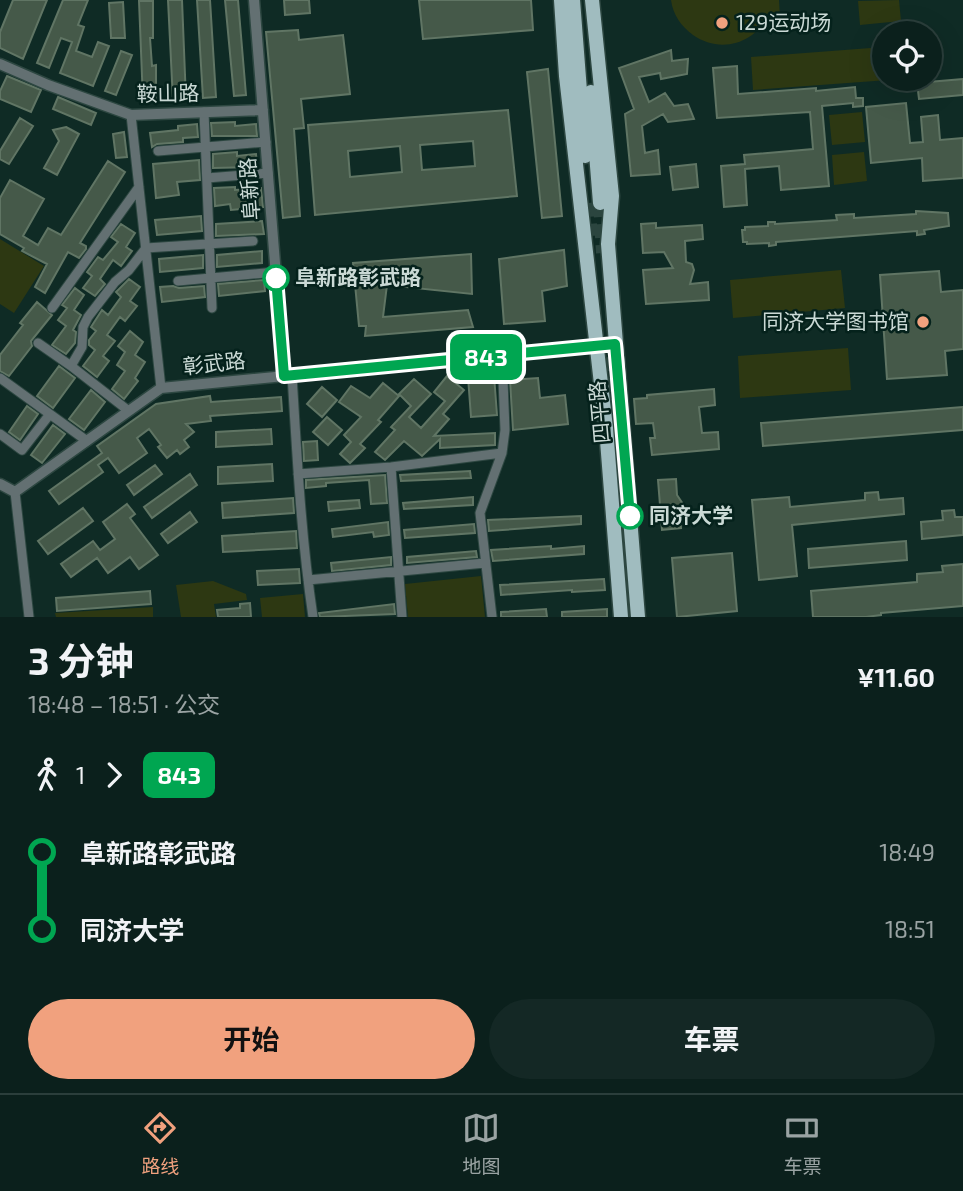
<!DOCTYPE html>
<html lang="zh">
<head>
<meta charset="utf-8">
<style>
	:root { --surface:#0b201c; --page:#142825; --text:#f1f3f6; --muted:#9aa3a3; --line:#2b3e3b; --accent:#f1a17e }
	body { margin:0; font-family:"Exo 2","Noto Sans SC",sans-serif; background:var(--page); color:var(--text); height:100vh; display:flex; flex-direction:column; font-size:26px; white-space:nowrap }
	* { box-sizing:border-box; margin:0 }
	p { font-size:23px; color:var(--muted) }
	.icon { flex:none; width:38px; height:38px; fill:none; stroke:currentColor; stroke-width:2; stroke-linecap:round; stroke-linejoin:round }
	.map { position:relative; height:617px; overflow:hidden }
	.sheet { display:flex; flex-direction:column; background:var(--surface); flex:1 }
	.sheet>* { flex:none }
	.badge { padding:0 14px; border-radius:10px; font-size:24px; line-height:46px }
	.controls { position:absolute; left:872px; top:21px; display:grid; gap:14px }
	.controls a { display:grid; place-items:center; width:70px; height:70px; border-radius:50%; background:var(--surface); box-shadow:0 7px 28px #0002,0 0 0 2px var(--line); font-size:35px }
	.map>.badge { position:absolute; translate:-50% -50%; box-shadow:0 0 0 4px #fff }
	.legs { display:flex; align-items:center; gap:10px; height:77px; padding:0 28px; font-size:23px }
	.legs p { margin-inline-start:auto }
	.headline { display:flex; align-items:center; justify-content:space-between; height:119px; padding:0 28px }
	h1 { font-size:38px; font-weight:700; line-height:52px }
	.action { display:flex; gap:14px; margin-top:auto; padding:14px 28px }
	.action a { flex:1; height:80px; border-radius:42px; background:var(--accent); color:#111; font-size:28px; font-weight:700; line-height:80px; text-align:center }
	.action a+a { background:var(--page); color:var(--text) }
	ul { padding:0 28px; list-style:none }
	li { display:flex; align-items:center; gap:24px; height:77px; font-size:26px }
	li i { display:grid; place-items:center; width:10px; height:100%; margin:0 9px; background:currentColor }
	li i::after { content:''; width:18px; height:18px; margin:-9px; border:5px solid; border-radius:50%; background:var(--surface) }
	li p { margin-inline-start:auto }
	li:first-child i { background:linear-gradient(#0000 50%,currentColor 0) }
	li:last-child i { background:linear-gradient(currentColor 50%,#0000 0) }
	.tab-bar { display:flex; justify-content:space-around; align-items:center; height:98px; border-top:2px solid var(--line); background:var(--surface); font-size:19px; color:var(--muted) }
	.tab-bar a { display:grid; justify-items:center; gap:4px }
	.tab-bar .on { color:var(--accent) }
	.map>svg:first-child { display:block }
	.green { fill:#2d3812 }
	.building { fill:#455949; stroke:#607564; stroke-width:2; fill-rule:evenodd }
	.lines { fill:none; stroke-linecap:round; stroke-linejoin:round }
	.primary-tunnel { stroke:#2b453f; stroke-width:14; stroke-dasharray:14 7; stroke-linecap:butt }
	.minor-casing { stroke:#2d4741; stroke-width:11 }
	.tertiary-casing { stroke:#2d4741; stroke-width:13 }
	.primary-casing { stroke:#2d4741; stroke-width:17 }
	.minor { stroke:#637072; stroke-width:9 }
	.tertiary { stroke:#637072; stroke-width:10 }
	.primary { stroke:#a0bcbf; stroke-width:14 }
	.line-1-casing { stroke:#fff; stroke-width:16 }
	.line-1 { stroke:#00a651; stroke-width:10 }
	.poi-dot { fill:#f1a17e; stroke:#05221c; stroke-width:2.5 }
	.stop-1-dot { fill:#fff; stroke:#00a651; stroke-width:3.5 }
	.labels { text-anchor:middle; stroke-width:5; stroke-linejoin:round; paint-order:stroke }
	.poi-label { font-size:21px; fill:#cad9d5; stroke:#05221c; text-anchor:start }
	.street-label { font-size:21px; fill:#cad9d5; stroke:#05221c }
	.stop-label { font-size:21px; font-weight:bold; fill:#cad9d5; stroke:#05221c; text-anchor:start }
</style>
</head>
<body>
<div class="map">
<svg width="963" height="617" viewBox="0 0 963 617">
	<rect width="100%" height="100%" fill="#0f2b25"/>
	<path class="green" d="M671 0H779L780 18C762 20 763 28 749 37 732 48 710 47 693 35 681 26 673 15 671 0Z
		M899 0 901 21 860 25 858 1Z
		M884 47V79H902L753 90 751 57Z
		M862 112 865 142 832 145 829 115Z
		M864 152 867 181 834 185 832 155Z
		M0 239 44 266 14 313 0 304Z
		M841 270 845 308 733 318 730 280Z
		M848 348 851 390 740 398 738 356Z
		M481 576 485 617H408L405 584Z
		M213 581 246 594 247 600 214 604 216 617H181L176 585Z
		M303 594 305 617H262L260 598Z
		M153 607V617H56L55 613Z"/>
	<path class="building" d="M13 0H47L23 59 0 48V32Z
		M63 0H88L78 25 84 27 76 51 92 57 98 42 109 46 93 86 60 73 72 42 61 38 49 68 37 63Z
		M168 0H182L186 100 173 101Z
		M197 0H210L216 97 203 98Z
		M225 0H238L246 95 234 96Z
		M284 0H309L310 13 285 15Z
		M419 0H531L533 30 423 39Z
		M139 1H153V38H150L152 66 156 65V101H143Z
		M123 2 125 38H111L109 3Z
		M298 30 299 40 343 35 350 94 301 99 304 128 294 129 300 216 283 218 266 32Z
		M671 50 672 61 688 59 687 74 661 79 660 73 639 77 649 102 665 93 674 106 688 104 694 119 668 122 663 114 642 126 645 153 658 150 660 174 631 176 625 114 634 109 619 68Z
		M121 51 132 55 116 95 105 91Z
		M737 66 738 94 816 88V91L855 87 856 98H863V106L853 107V103L822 106 829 186 781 190 779 166 745 169 747 205 724 207 721 166 745 164 744 155 813 149 810 112 717 118 713 68Z
		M548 69 562 216 542 218 527 72Z
		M7 76 41 90 31 112 0 99V91Z
		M963 79V95L919 99 917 83Z
		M58 97 96 113 91 125 53 109Z
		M906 103 910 143 923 142 921 117 938 115 940 140 963 138V178L923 181 922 158 871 163 866 107Z
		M508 110 517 196 315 215 308 125ZM473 141 475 166 422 170 420 145ZM400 146 402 172 350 177 348 151Z
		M20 118 33 126 9 164 0 159V151Z
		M235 122V126L256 124 257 136H212L211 123Z
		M197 124 198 137 183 138V142L157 144 152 147 150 133 178 130V126Z
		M66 127 79 134 57 175 44 168 59 141 53 130Z
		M124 132 127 157 116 158 113 134Z
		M237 152V156L256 154 257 167 213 168V154Z
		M199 160 200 180 177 182 179 195 156 198 153 164Z
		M108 161 125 172 80 243 86 246V249L79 258 68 252 45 293 35 287 47 264 22 251 24 248 0 234V198L10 180 44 199 23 236 38 245 48 228 61 235Z
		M696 164 698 187 673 190 670 167Z
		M235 187V190L261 188 263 207 231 210 230 204 215 206 214 188Z
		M916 211 948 213 949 226 924 230 925 234 917 235V231L776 242V245L769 246V243L747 244V242H743L742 230H745V227L768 226V222H775V224L837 220 836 215 854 214V218L916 214Z
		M201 216 202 231 157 235 155 220Z
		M262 221 264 234 216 236V224Z
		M656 223V228L702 225 703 239 685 241 686 262 692 264 694 270 690 284 708 282 709 300 646 304 643 270 673 268 664 252 643 253 641 224Z
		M121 224 135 233 126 247 132 251 121 266 113 260 100 279 105 284 95 296 83 288 92 276 87 272 98 257 103 260 118 242 111 237Z
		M564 250 567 286 542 291 545 321 504 324 499 259Z
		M262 251V263L217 267V255Z
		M471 254 472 294 387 285 383 317 468 310 473 327 365 336 366 326H359L353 263Z
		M203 255V268L160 272 159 259Z
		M939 271 941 292 963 290V349L945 351 947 375 887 379 880 275Z
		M129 279 140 287 130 301 137 306 125 321 120 317 107 335 115 341 103 356 109 361 97 377 83 366 95 350 89 345V340L96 331 91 327 102 310 108 315 121 297 116 292Z
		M264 280 265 291 219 296 218 284Z
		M173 286 179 288 204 286 205 297 162 302 160 287Z
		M75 288 84 295 74 310 81 315 73 330 76 332 75 343 66 354 52 345 66 326 58 320 67 308 62 305Z
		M37 302 52 315 31 341 32 346 9 376 0 371V355L23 325 20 323Z
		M130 331 143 342 135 355 145 362 135 378 138 381 124 399 112 389 125 371 117 365 125 352 118 346Z
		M59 366 75 378 53 408 37 396Z
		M494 375 497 415 471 417 468 377Z
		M447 376 464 390 443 414 449 419 434 436 495 433V445L440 448V439L422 456 404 441 385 460 375 452 395 430 391 427 411 406 399 394 414 379 431 394 409 417 421 428 445 401 434 392Z
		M538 378 540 398 565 395 568 424 513 430 510 380Z
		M383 383 399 396 378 420 381 422 360 444 365 448 350 463 340 454 351 442 344 435 361 417 339 402 351 386 370 398Z
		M322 387 337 400 322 417 307 404Z
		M714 389 715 405 699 407 702 433 718 432 719 449 652 455 650 438H655L653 423 636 424 634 399 647 398V395Z
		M91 390 105 402 84 430 69 419Z
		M210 396 211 402 281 397 282 411 210 416 211 421 186 424 194 432 184 440 189 447 180 454 177 450 167 458 158 447 161 445 149 429 137 438 147 453 119 473 108 458 98 465 103 472 59 504 49 491 102 453 97 446 156 404Z
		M27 406 38 414 20 440 9 432Z
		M963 407V430L763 446 761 423Z
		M327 417 342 430 328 445 313 432Z
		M53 425 65 434 42 463 31 455Z
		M271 429 272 444 216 447V432Z
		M317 441 318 460 304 461 303 442Z
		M272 464 273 481 218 484V467Z
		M155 465 162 474 134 495 127 485Z
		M470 471 471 478 401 481 400 475Z
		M190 474 197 485 152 518 144 507Z
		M385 475 387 503 371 504 369 480 326 483V486L306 488V480Z
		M676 479 677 495 683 504 679 507 681 528 662 530 658 480Z
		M878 492 879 500 903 498 904 514 792 525 797 576 759 580 752 500 789 497 790 507 865 500V493Z
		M473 497V505L404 509 403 503Z
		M293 498 294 513 223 518 222 503Z
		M359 500 360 508 329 511 328 502Z
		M127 504 135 514 130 518 158 555 139 569 130 557 108 573 97 558 71 577 61 564 93 541 100 550 115 539 103 522Z
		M83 508 93 521 48 554 38 541Z
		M954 510 955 517H963V535L922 539 921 522 943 520 942 511Z
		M190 512 197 522 168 543 161 534Z
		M581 516V524L489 531 488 520Z
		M388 522 389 535 374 537 373 532 333 537 332 529Z
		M474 524 475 533 405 538 404 530Z
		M296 531 297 548 223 552 222 536Z
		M906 541 907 560 809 568 808 549Z
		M551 546V549L584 546V554L493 561 491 550Z
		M476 551 477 557 407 563V557Z
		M732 553 737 611 677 617 672 558Z
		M391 557V565L332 571 331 563Z
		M963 564V606L881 613V615L866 617H813L811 591 917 582V574L943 572 942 566Z
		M299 569 300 583 258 585 257 571Z
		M604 579 605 590 572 592V590L501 595 500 585Z
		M150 591 151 604 57 611 56 598Z
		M250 603 251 617H218L217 610 240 608V604Z
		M394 604 395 614 320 617 319 613Z
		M546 609 547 617H501V612Z
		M607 609V617H562V612Z"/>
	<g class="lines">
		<path class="primary-tunnel" d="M588 203 591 236
			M600 203 603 253
			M609 336 619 466"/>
		<g class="minor-casing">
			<path id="minor" d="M204 112 212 308
				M131 115 161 388
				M158 151 266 142
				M207 178 268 173
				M178 281 276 272
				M52 308 139 187
				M38 343 71 366
				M292 375C297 456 301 537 313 617
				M0 378 87 441
				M125 408 71 366 82 347 83 327 88 317 115 282 129 270 146 248 253 241
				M0 434 22 450 50 414
				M391 467 402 617
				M298 474 391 467 502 453
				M15 492 29 617
				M308 580 485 563
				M492 617 480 513 502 453 505 430 502 355"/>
		</g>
		<g class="tertiary-casing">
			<path id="tertiary" d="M254 0 284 376
				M0 64 48 85 131 115 263 110
				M0 484 15 492 161 388 616 344"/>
		</g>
		<g class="primary-casing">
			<path id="primary" d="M561 0 566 76 606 428 621 617
				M573 0 585 156
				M592 0 612 196 608 244 638 617
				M591 92 600 203"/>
		</g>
		<use href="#minor" class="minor"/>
		<use href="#tertiary" class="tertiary"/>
		<use href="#primary" class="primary"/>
	</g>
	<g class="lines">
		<g class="line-1-casing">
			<path id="line-1" d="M276 278 284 376 615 344 630 516"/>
		</g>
		<use href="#line-1" class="line-1"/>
	</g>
	<g class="poi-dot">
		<circle cx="722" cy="23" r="7"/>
		<circle cx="923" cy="322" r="7"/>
	</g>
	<g class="stop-1-dot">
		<circle cx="276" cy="278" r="12"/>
		<circle cx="630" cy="516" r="12"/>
	</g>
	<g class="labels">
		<g class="poi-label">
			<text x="736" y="30">129运动场</text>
			<text x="909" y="329" text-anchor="end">同济大学图书馆</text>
		</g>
		<g class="street-label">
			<text transform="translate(168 94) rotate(-1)" y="7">鞍山路</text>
			<text transform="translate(250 189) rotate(-94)" y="7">阜新路</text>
			<text transform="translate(214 364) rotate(-6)" y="7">彰武路</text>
			<text transform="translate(600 412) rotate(-95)" y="7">四平路</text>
		</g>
		<g class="stop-label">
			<text x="295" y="285">阜新路彰武路</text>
			<text x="649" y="523">同济大学</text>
		</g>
	</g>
</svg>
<div class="controls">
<a><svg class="icon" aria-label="locate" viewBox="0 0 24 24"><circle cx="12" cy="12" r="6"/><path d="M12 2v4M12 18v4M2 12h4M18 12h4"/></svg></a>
</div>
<b class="badge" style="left:486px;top:357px;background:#00a651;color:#fff">843</b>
</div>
<section class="sheet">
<div class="headline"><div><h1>3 分钟</h1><p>18:48 – 18:51 · 公交</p></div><b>¥11.60</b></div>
<div class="legs"><svg class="icon" aria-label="walk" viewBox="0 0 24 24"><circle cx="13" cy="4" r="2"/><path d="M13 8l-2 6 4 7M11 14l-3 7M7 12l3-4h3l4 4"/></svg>1<svg class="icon" aria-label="forward" viewBox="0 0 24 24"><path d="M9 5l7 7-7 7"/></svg><b class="badge" style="background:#00a651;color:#fff">843</b></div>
<ul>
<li><i style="color:#00a651"></i><b>阜新路彰武路</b><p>18:49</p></li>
<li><i style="color:#00a651"></i><b>同济大学</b><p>18:51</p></li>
</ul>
<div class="action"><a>开始</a><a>车票</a></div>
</section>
<nav class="tab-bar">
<a class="on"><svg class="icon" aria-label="directions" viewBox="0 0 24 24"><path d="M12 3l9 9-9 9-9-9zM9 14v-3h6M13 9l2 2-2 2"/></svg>路线</a>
<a><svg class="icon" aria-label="map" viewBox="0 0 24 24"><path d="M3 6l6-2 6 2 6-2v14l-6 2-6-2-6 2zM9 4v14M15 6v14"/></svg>地图</a>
<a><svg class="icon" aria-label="tickets" viewBox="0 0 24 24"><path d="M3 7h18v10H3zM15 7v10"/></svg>车票</a>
</nav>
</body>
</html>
